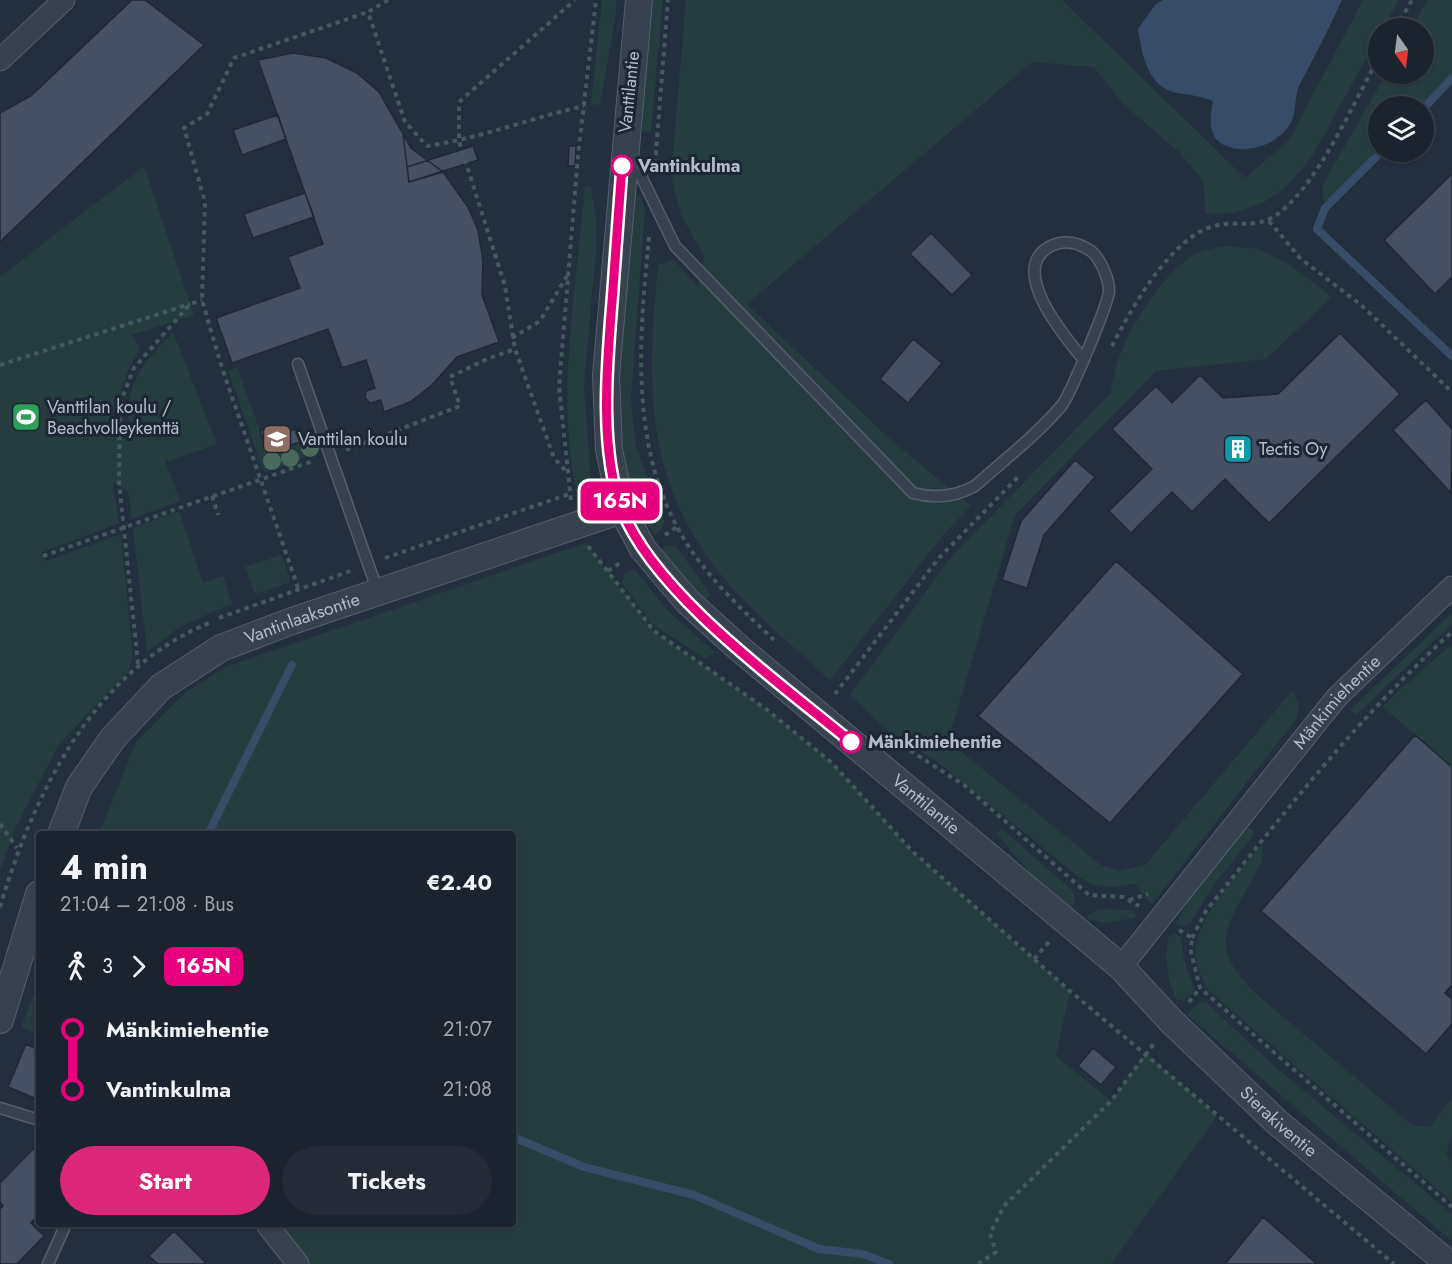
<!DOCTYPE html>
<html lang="en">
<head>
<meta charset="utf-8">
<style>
	:root { --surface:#1b232e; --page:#242b36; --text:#f1f3f6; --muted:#a0a4aa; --line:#39404a; --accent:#db2777 }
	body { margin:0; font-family:Jost,sans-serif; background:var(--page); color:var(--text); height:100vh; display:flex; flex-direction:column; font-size:22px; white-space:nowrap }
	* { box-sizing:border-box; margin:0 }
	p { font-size:20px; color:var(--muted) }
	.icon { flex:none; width:33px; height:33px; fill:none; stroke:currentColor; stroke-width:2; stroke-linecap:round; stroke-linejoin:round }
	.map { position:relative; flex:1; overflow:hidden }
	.panel { position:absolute; left:36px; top:831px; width:480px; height:396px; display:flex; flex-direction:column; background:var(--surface); border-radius:6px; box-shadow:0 2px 4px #0004,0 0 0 2px var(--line) }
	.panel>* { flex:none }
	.badge { padding:0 12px; border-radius:9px; font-size:21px; line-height:39px }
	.needle { width:39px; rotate:166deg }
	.tools { position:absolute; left:1368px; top:18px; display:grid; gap:12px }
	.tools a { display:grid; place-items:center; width:66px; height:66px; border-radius:50%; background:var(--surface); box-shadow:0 2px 4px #0004,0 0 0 2px var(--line); font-size:30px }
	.map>.badge { position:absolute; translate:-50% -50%; box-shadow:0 0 0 3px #fff }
	.legs { display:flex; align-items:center; gap:9px; height:66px; padding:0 24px; font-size:20px }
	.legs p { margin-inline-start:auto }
	.summary { display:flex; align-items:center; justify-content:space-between; height:102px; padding:0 24px }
	h1 { font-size:33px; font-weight:700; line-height:45px }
	.action { display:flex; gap:12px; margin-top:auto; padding:12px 24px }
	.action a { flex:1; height:69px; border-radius:36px; background:var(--accent); color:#fff; font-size:24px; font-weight:700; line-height:69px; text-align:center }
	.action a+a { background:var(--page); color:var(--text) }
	ul { padding:0 24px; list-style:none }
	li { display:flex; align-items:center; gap:21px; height:60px; font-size:22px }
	li i { display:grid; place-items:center; width:9px; height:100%; margin:0 8px; background:currentColor }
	li i::after { content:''; width:15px; height:15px; margin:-8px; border:4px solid; border-radius:50%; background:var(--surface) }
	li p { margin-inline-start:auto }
	li:first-child i { background:linear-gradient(#0000 50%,currentColor 0) }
	li:last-child i { background:linear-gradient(currentColor 50%,#0000 0) }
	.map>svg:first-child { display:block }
	.green { fill:#263c3f }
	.water { fill:#394c67 }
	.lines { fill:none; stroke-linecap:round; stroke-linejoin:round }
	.stream { stroke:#394c67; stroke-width:8 }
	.building { fill:#455162; stroke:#1f2835; stroke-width:1.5 }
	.service-casing { stroke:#565f6c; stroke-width:13 }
	.minor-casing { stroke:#565f6c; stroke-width:23 }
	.tertiary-casing { stroke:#565f6c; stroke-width:28 }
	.path { stroke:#44595c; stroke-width:4; stroke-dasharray:4.5 4.5; stroke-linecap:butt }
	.service { stroke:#38414e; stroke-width:10 }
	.minor { stroke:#38414e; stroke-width:21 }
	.tertiary { stroke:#38414e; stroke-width:26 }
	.tree { fill:#4b6a5d }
	.line-1-casing { stroke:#fff; stroke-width:14 }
	.line-1 { stroke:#e6007e; stroke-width:9 }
	.stop-1-dot { fill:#fff; stroke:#e6007e; stroke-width:3 }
	.labels { text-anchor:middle; stroke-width:6; stroke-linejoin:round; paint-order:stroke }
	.street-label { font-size:18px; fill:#b4bcc9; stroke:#1d2633 }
	.stop-label { font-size:18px; font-weight:bold; fill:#b4bcc9; stroke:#1d2633; text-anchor:start }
	.poi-label { font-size:18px; fill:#b4bcc9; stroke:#1d2633; text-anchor:start }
</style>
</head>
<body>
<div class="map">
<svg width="1452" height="1264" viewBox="0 0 1452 1264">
	<rect width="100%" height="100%" fill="#242f3e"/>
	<path class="green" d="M602 0H616V14L600 105 591 104Z
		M649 0H663L651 132 638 131Z
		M686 0H1062L1245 178 1289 140 1363 0H1399L1383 28H1378V37L1311 158 1286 187 1266 201 1235 213 1205 214 1204 182 1180 153 1122 103 1094 67 1032 62 747 304 891 440 971 506 943 535 830 680C798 650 763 622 734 590 644 489 646 392 658 265L674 260 698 287 704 256 681 215 671 175Z
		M1428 0H1452V78L1424 108 1378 106 1381 152 1325 208 1322 186 1386 74H1424V28H1411Z
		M144 166 194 315 132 335 140 349 128 370 112 418 129 433C126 379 138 370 173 332L217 444 169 461 164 458 180 501 132 519 128 492 113 482 119 523 41 553 46 561 121 534 133 656 128 672 59 744 17 825 0 870V277Z
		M585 187H591L596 220V250L584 386 591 483 579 505C554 406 576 288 585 187Z
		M632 191 641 198 645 208 631 400 636 447 664 520 662 528 654 536 637 504 618 439 617 370Z
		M1226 246 1259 249 1290 265 1332 297 1266 359 1156 371 1015 515 948 741 1101 865 1120 871 1145 865 1292 691 1299 703 1297 718 1152 904 1135 884C1113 888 1098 889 1079 877L936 761 890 733 850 695 953 555 1111 393C1114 348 1156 278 1195 254 1204 249 1217 248 1226 246Z
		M237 367 268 453 310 438 316 453 264 472 228 371Z
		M179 511 203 583 223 576 232 604 181 626 147 652 133 527Z
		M586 543 654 631 766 709 832 763 912 851 1070 991 1056 1056 1111 1101 1146 1053 1217 1116 1111 1264H288L259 1224H513V834H99L136 742 185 693 226 667Z
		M667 545 676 546 711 595 704 601 677 572 661 550Z
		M282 555 291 582 255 594 245 567Z
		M634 569 671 614 715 652 706 659 652 624 622 583 624 575Z
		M1452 613V624L1356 715 1350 710Z
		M1452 644V767L1382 706Z
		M1247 826 1255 833 1216 882 1190 923 1183 926 1176 923 1192 894Z
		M1002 829 1073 891 1075 902 1069 911 1057 905 996 833Z
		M1261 845C1266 858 1261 864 1255 875 1222 933 1208 949 1262 999L1413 1126 1430 1127 1452 1098V1136L1446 1155 1452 1161V1202L1208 990C1203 980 1198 971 1196 960 1189 924 1240 872 1261 845Z
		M1109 909 1132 911 1138 917 1105 923 1084 918 1096 910Z
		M1175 934 1181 937 1184 959 1195 991 1183 1001 1176 999C1167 977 1164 960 1169 936Z
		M39 982V1034L21 1027Z
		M1200 1002H1206L1273 1065 1452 1214V1241L1187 1015Z"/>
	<path class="water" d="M1163 0H1342C1329 29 1314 57 1299 86 1294 97 1297 111 1291 122 1280 144 1247 156 1224 145 1207 137 1210 116 1213 101 1201 96 1190 95 1177 93 1147 87 1142 54 1138 29L1155 5Z"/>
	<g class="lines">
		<path class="stream" d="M1424 108 1452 78
			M1381 152 1325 208 1317 229 1452 356
			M208 834 292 665
			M513 1137 584 1167 694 1195 819 1249 863 1254 889 1264"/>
	</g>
	<path class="building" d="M132 0H145L204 45 0 242V113L31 96Z
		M293 53 326 58 357 73 379 92 403 134 409 182 443 172 468 207 478 230 483 261 482 295 499 342 457 357 432 385 410 402 384 412 381 400 370 403 365 398 366 391 375 388 366 360 342 368 328 329 232 363 216 318 300 288 288 257 323 244 258 60Z
		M278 115 286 139 242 155 233 130Z
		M403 134 411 148 443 172 409 182Z
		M473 146 478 160 409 182 407 167Z
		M569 146H576L575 166H568Z
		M1452 174V277L1435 294 1384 240Z
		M305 193 314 217 253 238 244 214Z
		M931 233 972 275 952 295 910 254Z
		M1340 333 1400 394 1269 523 1225 479 1192 512 1172 492 1131 533 1109 511 1152 469 1112 429 1156 386 1172 403 1200 375 1223 398 1278 394Z
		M913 339 942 363 908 403 880 379Z
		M1426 400 1452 429 1451 493 1393 430Z
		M273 427 276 436 299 428 303 441 268 453 260 431Z
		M1075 460 1095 477 1044 535 1027 588 1002 580 1021 521Z
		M1116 561 1243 674 1110 823 978 716Z
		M1415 735 1452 767V985L1445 993 1452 999V1024L1426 1054 1261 911Z
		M26 1044 39 1050V1100L8 1087Z
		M1093 1048 1116 1067 1101 1085 1078 1066Z
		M39 1143V1214L31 1223 44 1236 17 1264H0V1209L3 1206 0 1202V1183Z
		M1263 1217 1317 1264H1225Z
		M174 1231 205 1262 203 1264H158L149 1256Z"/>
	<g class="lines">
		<g class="service-casing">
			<path id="service" d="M624 167 641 176 675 246 913 493C935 499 955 497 975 486 1004 460 1037 435 1062 405 1070 395 1109 302 1109 291 1109 279 1101 259 1091 251 1077 242 1064 239 1049 247 1008 270 1065 337 1083 359
				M298 364 378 592
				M0 1108 39 1120
				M48 1264 66 1224"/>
		</g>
		<g class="minor-casing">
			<g id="minor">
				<path d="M0 60 64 0"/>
				<path id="s1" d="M1121 967 1337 697 1452 587"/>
				<path d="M268 1226 298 1264"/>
			</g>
		</g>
		<g class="tertiary-casing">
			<g id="tertiary">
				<path id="s2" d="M639 0 606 375 609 450 622 510 643 549 688 602 740 649 1121 967 1172 1022 1278 1123 1449 1264"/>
				<path id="s3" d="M61 834 79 787 113 738 161 687 221 648 292 621 622 510"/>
				<path d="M0 1020 39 894"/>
			</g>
		</g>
		<path class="path" d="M388 0 368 12 405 122 427 146C481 138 531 118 584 106
			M1396 28 1412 0
			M655 164 668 0
			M1269 221 1300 258 1361 305 1452 392
			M649 237C640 330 630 435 674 521 697 568 737 605 774 640
			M512 338 540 321 567 276
			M1112 346C1131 309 1171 237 1214 226 1241 219 1257 232 1283 210 1321 177 1353 104 1378 59
			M0 365 190 304
			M346 450 460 406 450 377 487 359 515 349
			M565 470 554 458 515 349 505 286 459 141V102L575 0
			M212 496 218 515
			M571 500 559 387 578 155 596 0
			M665 535 677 527
			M588 546 654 631 766 709 832 763 912 851 1070 991 1394 1264
			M43 556 313 461
			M385 558 569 494
			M608 571 623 561
			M298 588 222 368 202 300 205 202 184 128 207 114 234 58 368 12
			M219 618 353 570
			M138 664 119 482 120 403 134 368 190 304 202 300
			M835 694 938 559 1020 475
			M895 741 964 785 1089 895 1123 897 1139 906
			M0 824 17 848
			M1129 900 1148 894
			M0 907C34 793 93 671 209 623
			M1179 930 1192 938 1191 952 1200 988 1452 1207
			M1192 938 1206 911C1283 814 1360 715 1452 632
			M1034 959 1050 941
			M1189 1002 1200 988
			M978 1264 996 1252 990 1234 1004 1206 1111 1101 1155 1042"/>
		<use href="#service" class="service"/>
		<use href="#minor" class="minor"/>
		<use href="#tertiary" class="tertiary"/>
	</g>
	<g class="tree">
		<circle cx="310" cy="448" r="9"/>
		<circle cx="290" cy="458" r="9"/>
		<circle cx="272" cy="461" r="9"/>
	</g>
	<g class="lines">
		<g class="line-1-casing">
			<path id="line-1" d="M622 166C619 211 615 257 612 302 607 364 599 451 622 510 655 594 781 684 851 742"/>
		</g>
		<use href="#line-1" class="line-1"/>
	</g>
	<defs>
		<g id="stadium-square" transform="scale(1.5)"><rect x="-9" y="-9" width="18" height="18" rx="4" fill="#2e9e5b" stroke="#1d2633"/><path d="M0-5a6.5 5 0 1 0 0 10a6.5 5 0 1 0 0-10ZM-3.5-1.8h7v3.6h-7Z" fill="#fff"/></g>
		<g id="school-square" transform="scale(1.5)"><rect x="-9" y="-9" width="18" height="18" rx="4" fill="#8d6e63" stroke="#1d2633"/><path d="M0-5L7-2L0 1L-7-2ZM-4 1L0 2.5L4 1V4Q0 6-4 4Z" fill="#fff"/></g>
		<g id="building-square" transform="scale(1.5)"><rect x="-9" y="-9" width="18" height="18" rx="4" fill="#0f9aa8" stroke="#1d2633"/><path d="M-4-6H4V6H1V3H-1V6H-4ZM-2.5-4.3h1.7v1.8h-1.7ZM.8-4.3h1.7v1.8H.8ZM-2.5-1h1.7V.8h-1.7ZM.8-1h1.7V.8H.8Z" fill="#fff"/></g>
	</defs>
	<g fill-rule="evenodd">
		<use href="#stadium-square" x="26" y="417"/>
		<use href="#school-square" x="277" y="439"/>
		<use href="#building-square" x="1238" y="449"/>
	</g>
	<g class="stop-1-dot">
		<circle cx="622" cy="166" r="10"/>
		<circle cx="851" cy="742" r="10"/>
	</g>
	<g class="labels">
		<g class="street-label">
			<text transform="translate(629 92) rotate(-84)" y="6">Vanttilantie</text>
			<text dy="6" stroke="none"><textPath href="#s3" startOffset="338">Vantinlaaksontie</textPath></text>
			<text dy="6" stroke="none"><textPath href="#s1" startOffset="342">Mänkimiehentie</textPath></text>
			<text dy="6" stroke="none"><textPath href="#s2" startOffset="939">Vanttilantie</textPath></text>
			<text dy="6" stroke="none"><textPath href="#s2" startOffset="1414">Sierakiventie</textPath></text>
		</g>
		<g class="stop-label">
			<text x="638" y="172">Vantinkulma</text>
			<text x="868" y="748">Mänkimiehentie</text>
		</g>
		<g class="poi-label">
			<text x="47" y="413">Vanttilan koulu /<tspan x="47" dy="21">Beachvolleykenttä</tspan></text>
			<text x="298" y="445">Vanttilan koulu</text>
			<text x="1259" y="455">Tectis Oy</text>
		</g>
	</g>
</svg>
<div class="tools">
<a><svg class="needle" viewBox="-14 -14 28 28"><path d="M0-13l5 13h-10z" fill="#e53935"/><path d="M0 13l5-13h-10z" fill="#a0a4aa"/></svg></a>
<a><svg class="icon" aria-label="layers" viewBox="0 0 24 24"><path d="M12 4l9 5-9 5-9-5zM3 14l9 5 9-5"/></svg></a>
</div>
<b class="badge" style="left:620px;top:501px;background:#e6007e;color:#fff">165N</b>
<section class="panel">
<div class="summary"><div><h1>4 min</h1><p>21:04 – 21:08 · Bus</p></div><b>€2.40</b></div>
<div class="legs"><svg class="icon" aria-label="walk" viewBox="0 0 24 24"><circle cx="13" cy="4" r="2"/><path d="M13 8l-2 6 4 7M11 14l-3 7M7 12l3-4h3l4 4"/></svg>3<svg class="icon" aria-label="forward" viewBox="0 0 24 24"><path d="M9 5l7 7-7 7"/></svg><b class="badge" style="background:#e6007e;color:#fff">165N</b></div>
<ul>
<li><i style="color:#e6007e"></i><b>Mänkimiehentie</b><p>21:07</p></li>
<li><i style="color:#e6007e"></i><b>Vantinkulma</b><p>21:08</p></li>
</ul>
<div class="action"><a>Start</a><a>Tickets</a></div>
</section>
</div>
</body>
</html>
